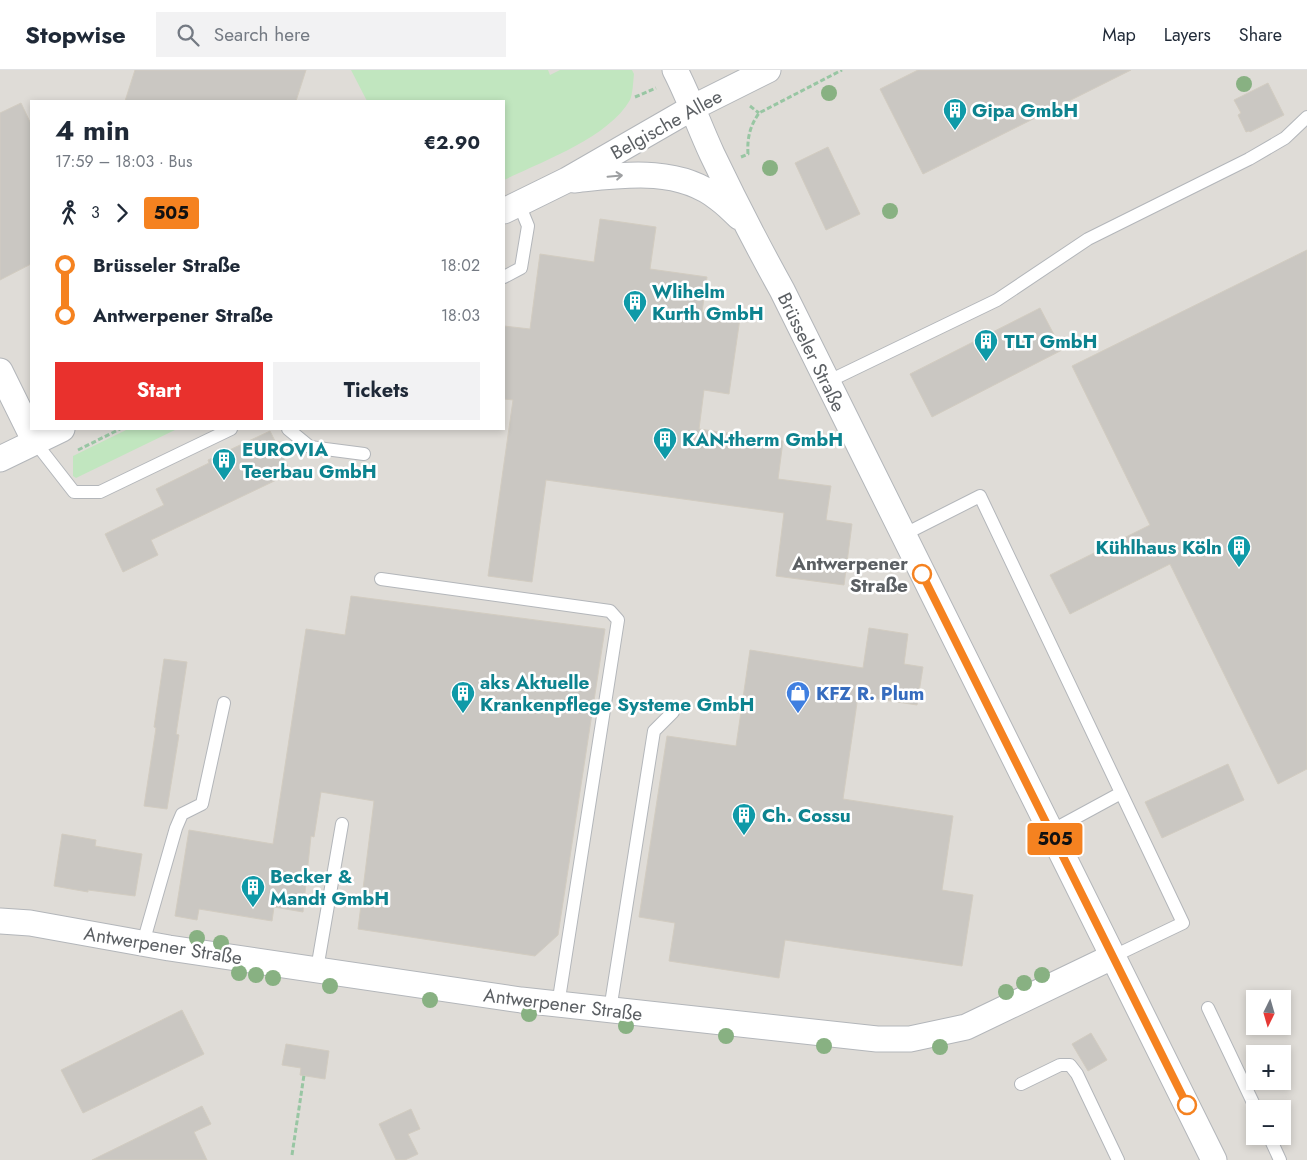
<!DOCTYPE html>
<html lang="en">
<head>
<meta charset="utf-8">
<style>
	:root { --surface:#fff; --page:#f2f2f3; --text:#1f2937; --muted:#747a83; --line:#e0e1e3; --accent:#e9312d }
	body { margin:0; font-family:Jost,sans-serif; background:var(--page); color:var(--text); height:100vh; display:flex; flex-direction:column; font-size:19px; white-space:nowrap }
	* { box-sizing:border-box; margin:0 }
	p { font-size:16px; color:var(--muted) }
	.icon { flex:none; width:28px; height:28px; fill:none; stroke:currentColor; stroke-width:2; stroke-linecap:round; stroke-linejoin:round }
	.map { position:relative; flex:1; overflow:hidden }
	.panel { position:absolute; left:30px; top:30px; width:475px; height:330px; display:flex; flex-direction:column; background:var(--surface); border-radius:0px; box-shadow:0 2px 8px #0003 }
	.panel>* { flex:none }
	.badge { padding:0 10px; border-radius:4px; font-size:18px; line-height:32px }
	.needle { width:32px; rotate:185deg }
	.buttons { position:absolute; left:1246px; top:920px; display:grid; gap:10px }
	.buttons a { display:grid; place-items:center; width:45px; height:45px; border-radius:0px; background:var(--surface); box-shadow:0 2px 8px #0003; font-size:25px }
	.map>.badge { position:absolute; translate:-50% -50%; box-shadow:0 0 0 2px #fff }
	.legs { display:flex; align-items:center; gap:8px; height:55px; padding:0 25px; font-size:16px }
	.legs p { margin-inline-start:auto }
	.head { display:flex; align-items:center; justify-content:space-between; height:85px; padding:0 25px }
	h1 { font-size:28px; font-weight:700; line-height:38px }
	.action { display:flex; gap:10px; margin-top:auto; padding:10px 25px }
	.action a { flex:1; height:58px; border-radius:0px; background:var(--accent); color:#fff; font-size:20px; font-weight:700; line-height:58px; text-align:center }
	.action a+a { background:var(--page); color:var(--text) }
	ul { padding:0 25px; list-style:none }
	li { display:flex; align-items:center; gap:18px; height:50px; font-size:19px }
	li i { display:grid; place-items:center; width:8px; height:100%; margin:0 6px; background:currentColor }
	li i::after { content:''; width:12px; height:12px; margin:-6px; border:4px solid; border-radius:50%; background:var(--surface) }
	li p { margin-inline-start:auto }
	li:first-child i { background:linear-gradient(#0000 50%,currentColor 0) }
	li:last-child i { background:linear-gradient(currentColor 50%,#0000 0) }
	header { display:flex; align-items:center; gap:30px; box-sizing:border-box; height:70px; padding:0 25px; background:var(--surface); border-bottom:1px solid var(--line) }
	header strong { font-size:24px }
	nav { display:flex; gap:28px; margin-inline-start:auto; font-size:18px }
	.search { width:350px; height:45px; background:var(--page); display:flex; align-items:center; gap:12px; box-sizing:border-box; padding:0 18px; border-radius:0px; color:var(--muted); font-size:19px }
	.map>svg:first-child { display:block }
	.industrial { fill:#dfdcd7; fill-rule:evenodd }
	.green { fill:#c1e6bf }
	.building { fill:#cac7c2; stroke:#d2ccc1 }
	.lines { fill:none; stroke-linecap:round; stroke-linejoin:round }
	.lane-casing { stroke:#b3b6ba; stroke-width:14 }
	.street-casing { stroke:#b3b6ba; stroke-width:27 }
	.path { stroke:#98c6a3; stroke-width:3; stroke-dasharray:5 2.5; stroke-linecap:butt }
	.lane { stroke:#fff; stroke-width:12 }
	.street { stroke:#fff; stroke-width:25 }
	.tree { fill:#88b182 }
	.oneway { stroke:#9d9fa1 }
	.line-1-casing { stroke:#fff; stroke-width:11 }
	.line-1 { stroke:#f58220; stroke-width:8 }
	.stop-1-dot { fill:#fff; stroke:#f58220; stroke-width:2.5 }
	.labels { text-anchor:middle; stroke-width:5; stroke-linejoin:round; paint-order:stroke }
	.culture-label { font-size:19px; font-weight:bold; fill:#0d838f; stroke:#fff; text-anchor:start }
	.street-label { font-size:19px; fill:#5b5f63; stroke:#fff }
	.stop-label { font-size:19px; font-weight:bold; fill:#5b5f63; stroke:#fff; text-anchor:end }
	.shop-label { font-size:19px; font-weight:bold; fill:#366cbe; stroke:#fff; text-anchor:start }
</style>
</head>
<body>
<header>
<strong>Stopwise</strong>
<div class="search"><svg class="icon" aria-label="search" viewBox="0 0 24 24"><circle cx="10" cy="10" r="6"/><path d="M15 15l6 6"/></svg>Search here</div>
<nav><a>Map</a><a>Layers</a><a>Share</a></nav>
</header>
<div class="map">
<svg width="1307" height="1090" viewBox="0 0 1307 1090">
	<rect width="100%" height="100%" fill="#eeebe3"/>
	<path class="industrial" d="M0 0H1307V1090H0ZM31 31H504V359H31ZM1255 929H1282V956H1255ZM1255 984H1282V1011H1255ZM1255 1039H1282V1066H1255Z"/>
	<path class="green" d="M351 0H548L550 5 560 0H632L634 4C633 12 633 23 630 30 608 68 543 91 504 110V31H367Z
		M128 359H177L76 408 73 406V386Z"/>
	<path class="building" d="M135 0H306L296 31H125Z
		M918 0H1131L923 104 880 19Z
		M1268 13 1284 45 1250 62 1249 61 1246 62 1238 45 1241 43 1234 30Z
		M21 33 31 54V194L0 210V43Z
		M828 77 860 144 826 160 795 93Z
		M600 149 656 157 650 199 707 207 702 242 740 248 729 324 704 320 699 359 783 371 778 409 831 416 826 450 852 454 844 515 776 506 784 443 546 410 532 512 488 506 513 330 504 329V256L530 259 540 184 594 192Z
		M1307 180V699L1278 714 1170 494 1070 544 1050 505 1150 455 1072 296Z
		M1040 238 1062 280 932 347 910 304Z
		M270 361 291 403 151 470 158 485 123 502 105 464 164 435 156 419 209 393 208 390Z
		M351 526 605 559 558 865 535 886 358 859 374 731 321 722 314 767 311 766 303 842 274 837 272 851 199 839 197 850 175 846 189 760 273 774 306 559 345 565Z
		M869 558 908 564 904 594 923 597 917 635 858 626 843 729 953 746 942 820 973 825 962 896 785 870 779 908 669 891 675 853 639 847 667 666 736 676 750 580 863 598Z
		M164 589 187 592 176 664 179 665 167 739 144 736 156 658 154 657Z
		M1228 694 1244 730 1162 768 1145 732Z
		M62 764 96 770 95 776 142 784 135 826 88 820V822L54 816Z
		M182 940 204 984 83 1043 61 1000Z
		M1091 963 1107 990 1088 1001 1072 974Z
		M286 974 329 981 325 1009 300 1005 301 998 282 995Z
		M202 1036 211 1054 194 1062 207 1090H92Z
		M411 1039 420 1059 408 1064 418 1084 405 1090H396L379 1054Z"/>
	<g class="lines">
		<g class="lane-casing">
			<path id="lane" d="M504 207 521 198 528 156 519 134
				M827 312 997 230 1088 169 1249 89 1285 68 1307 47
				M288 359 310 377 364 384
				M35 372 74 422H100L231 359
				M903 465 980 426 1183 853 1114 886
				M381 509 610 541 618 550 558 935
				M1051 761 1121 723
				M143 873 176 758 182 744 202 734 224 633
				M317 899 342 754
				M1208 938 1256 1039
				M610 940 654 661 673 642
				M1021 1014 1060 995H1070L1077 1004 1118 1090
				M1269 1066 1280 1090"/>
		</g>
		<g class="street-casing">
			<path id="street" d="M675 0C689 27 699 56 712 84 734 130 757 175 782 220L1214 1090
				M574 110C622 105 678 96 719 129 726 134 733 141 739 147
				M504 141 567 110 692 38 768 0
				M0 301 35 372
				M0 389 62 359
				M0 851 30 853 169 878 521 930 877 969H910L966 957 1114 886"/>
		</g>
		<path class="path" d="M635 27 656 18
			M750 36 759 43
			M741 87 748 84C747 68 750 56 759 43L842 0
			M78 380 120 359
			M292 1085 304 1005"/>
		<use href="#lane" class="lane"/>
		<use href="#street" class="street"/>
	</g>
	<g class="tree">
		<circle cx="1244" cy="14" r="8"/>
		<circle cx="829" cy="23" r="8"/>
		<circle cx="770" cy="98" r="8"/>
		<circle cx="890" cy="141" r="8"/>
		<circle cx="197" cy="868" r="8"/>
		<circle cx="221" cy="873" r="8"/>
		<circle cx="239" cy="903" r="8"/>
		<circle cx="256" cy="905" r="8"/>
		<circle cx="1042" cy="905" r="8"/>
		<circle cx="273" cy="908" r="8"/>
		<circle cx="1024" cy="913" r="8"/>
		<circle cx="330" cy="916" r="8"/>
		<circle cx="1006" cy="922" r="8"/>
		<circle cx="430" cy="930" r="8"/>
		<circle cx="529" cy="944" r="8"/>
		<circle cx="626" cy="956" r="8"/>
		<circle cx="726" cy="966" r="8"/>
		<circle cx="824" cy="976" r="8"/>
		<circle cx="940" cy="977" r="8"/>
	</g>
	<defs><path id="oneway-shaft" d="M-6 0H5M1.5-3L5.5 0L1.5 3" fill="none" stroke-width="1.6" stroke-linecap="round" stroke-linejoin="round" transform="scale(1.25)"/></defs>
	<use class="oneway" href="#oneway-shaft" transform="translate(615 106) rotate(-5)"/>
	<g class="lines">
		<g class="line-1-casing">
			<path id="line-1" d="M922 504 1187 1035"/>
		</g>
		<use href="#line-1" class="line-1"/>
	</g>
	<defs>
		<g id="building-pin" transform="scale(1.25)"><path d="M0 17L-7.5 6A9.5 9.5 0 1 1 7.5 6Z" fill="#0f9aa8" stroke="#fff"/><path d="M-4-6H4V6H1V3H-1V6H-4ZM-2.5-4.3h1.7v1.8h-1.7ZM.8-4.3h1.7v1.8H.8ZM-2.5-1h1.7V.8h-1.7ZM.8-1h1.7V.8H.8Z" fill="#fff"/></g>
		<g id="shop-pin" transform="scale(1.25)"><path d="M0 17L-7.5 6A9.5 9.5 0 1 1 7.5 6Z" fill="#3f7fe0" stroke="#fff"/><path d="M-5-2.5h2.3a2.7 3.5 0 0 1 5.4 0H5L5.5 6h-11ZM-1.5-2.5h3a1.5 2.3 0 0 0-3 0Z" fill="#fff"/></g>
	</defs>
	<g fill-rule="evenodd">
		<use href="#building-pin" x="955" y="40"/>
		<use href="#building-pin" x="635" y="232"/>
		<use href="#building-pin" x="986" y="271"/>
		<use href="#building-pin" x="665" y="369"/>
		<use href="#building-pin" x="224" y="390"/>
		<use href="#building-pin" x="1239" y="477"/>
		<use href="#building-pin" x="463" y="623"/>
		<use href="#shop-pin" x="798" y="623"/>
		<use href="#building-pin" x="744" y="745"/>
		<use href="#building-pin" x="253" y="817"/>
	</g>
	<g class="stop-1-dot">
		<circle cx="922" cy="504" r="9"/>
		<circle cx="1187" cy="1035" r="9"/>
	</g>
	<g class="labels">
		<g class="culture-label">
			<text x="972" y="47">Gipa GmbH</text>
			<text x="652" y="228">Wlihelm<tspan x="652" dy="22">Kurth GmbH</tspan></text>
			<text x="1004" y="278">TLT GmbH</text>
			<text x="682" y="376">KAN-therm GmbH</text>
			<text x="242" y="386">EUROVIA<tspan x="242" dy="22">Teerbau GmbH</tspan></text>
			<text x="1222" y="484" text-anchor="end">Kühlhaus Köln</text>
			<text x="480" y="619">aks Aktuelle<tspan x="480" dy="22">Krankenpflege Systeme GmbH</tspan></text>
			<text x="762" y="752">Ch. Cossu</text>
			<text x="270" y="813">Becker &amp;<tspan x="270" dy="22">Mandt GmbH</tspan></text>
		</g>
		<g class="street-label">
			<text transform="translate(666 54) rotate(-29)" y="7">Belgische Allee</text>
			<text transform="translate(812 282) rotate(64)" y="7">Brüsseler Straße</text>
			<text transform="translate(163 875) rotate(9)" y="7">Antwerpener Straße</text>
			<text transform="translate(563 934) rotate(7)" y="7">Antwerpener Straße</text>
		</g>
		<g class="stop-label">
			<text x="908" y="500">Antwerpener<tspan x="908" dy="22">Straße</tspan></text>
		</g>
		<g class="shop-label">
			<text x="816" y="630">KFZ R. Plum</text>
		</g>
	</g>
</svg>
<div class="buttons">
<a><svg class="needle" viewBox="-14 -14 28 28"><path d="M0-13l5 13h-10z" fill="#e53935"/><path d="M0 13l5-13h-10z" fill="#747a83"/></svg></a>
<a>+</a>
<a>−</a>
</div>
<b class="badge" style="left:1055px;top:769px;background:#f58220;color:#111">505</b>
<section class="panel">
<div class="head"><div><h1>4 min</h1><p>17:59 – 18:03 · Bus</p></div><b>€2.90</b></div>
<div class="legs"><svg class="icon" aria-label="walk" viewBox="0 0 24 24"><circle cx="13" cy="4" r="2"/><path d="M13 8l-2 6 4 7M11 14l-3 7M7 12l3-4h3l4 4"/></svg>3<svg class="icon" aria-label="forward" viewBox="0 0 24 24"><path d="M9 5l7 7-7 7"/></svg><b class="badge" style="background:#f58220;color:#111">505</b></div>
<ul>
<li><i style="color:#f58220"></i><b>Brüsseler Straße</b><p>18:02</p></li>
<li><i style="color:#f58220"></i><b>Antwerpener Straße</b><p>18:03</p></li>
</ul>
<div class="action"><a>Start</a><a>Tickets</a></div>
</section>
</div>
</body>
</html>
